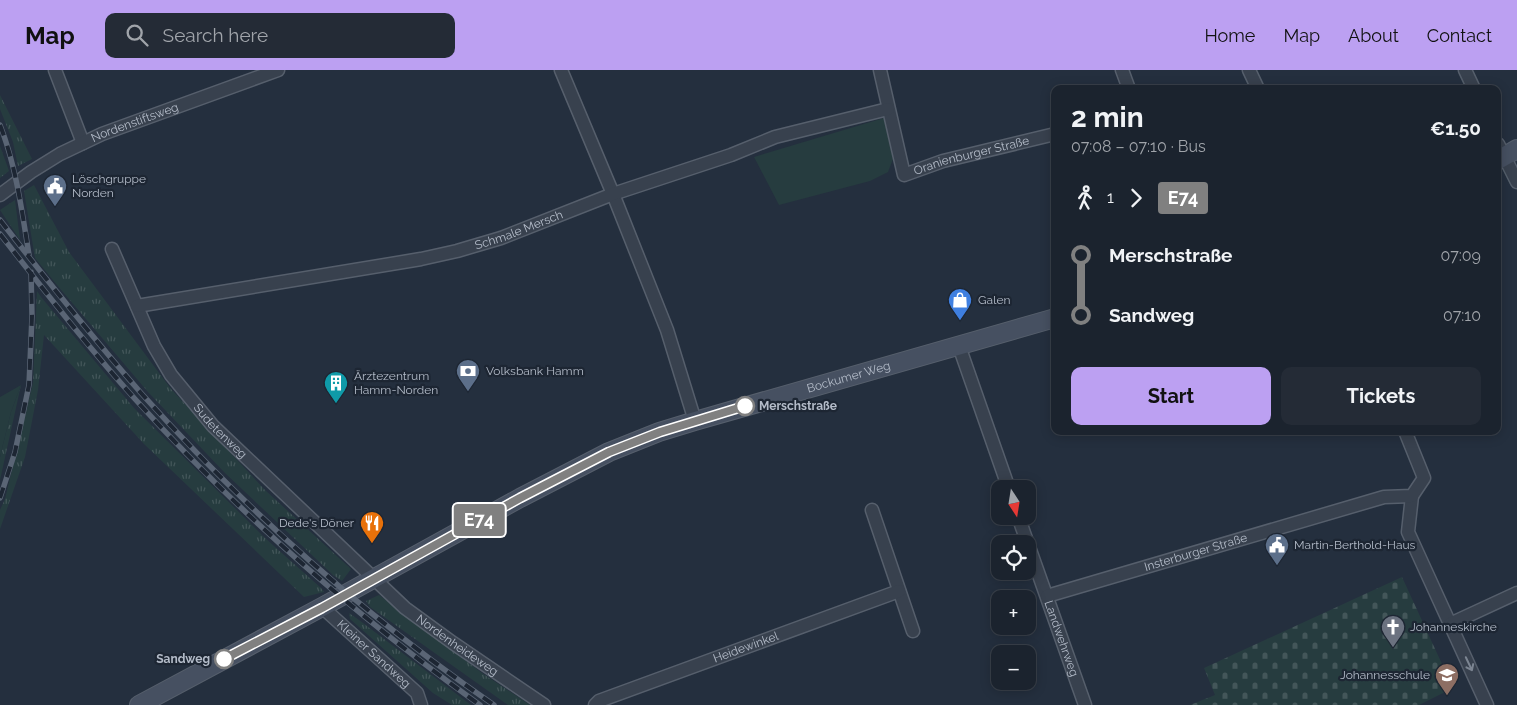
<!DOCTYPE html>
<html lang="en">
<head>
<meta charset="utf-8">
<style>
	:root { --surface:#1b232e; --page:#242b36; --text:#f1f3f6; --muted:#a0a4aa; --line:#39404a; --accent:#bca0f2 }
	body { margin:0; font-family:Raleway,sans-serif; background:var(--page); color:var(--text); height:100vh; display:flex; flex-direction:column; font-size:19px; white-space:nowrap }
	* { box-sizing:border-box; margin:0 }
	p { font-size:16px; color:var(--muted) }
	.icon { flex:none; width:28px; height:28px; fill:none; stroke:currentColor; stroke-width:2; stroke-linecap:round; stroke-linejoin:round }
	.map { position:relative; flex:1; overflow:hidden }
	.drawer { position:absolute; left:1051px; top:15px; width:450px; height:350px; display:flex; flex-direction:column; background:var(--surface); border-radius:10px; box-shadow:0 2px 12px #0003,0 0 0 1px var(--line) }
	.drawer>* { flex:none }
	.badge { padding:0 10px; border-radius:4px; font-size:18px; line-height:32px }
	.needle { width:32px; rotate:168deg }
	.controls { position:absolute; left:991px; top:410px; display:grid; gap:10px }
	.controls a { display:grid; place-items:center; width:45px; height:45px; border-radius:10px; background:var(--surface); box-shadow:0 2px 12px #0003,0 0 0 1px var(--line); font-size:25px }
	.map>.badge { position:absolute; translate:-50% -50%; box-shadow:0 0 0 2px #fff }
	.legs { display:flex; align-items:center; gap:8px; height:55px; padding:0 20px; font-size:16px }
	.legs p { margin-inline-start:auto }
	.overview { display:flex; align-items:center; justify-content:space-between; height:85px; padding:0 20px }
	h1 { font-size:28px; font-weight:700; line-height:38px }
	.primary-button { display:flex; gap:10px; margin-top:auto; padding:10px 20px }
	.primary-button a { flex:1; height:58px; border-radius:10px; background:var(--accent); color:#111; font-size:20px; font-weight:700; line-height:58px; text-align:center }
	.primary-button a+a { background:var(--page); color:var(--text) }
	ul { padding:0 20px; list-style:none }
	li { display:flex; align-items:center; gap:18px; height:60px; font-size:19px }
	li i { display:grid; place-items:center; width:8px; height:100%; margin:0 6px; background:currentColor }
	li i::after { content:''; width:12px; height:12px; margin:-6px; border:4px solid; border-radius:50%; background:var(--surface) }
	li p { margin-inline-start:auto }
	li:first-child i { background:linear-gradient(#0000 50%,currentColor 0) }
	li:last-child i { background:linear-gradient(currentColor 50%,#0000 0) }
	header { display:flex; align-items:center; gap:30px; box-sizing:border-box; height:70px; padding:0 25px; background:var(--accent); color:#111 }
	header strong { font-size:24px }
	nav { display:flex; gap:28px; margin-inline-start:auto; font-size:18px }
	.search { width:350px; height:45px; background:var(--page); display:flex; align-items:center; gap:12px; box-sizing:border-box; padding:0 18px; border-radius:10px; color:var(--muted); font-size:19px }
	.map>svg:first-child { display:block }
	.grass { fill:url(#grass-tufts) }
	.cemetery { fill:url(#cemetery-stones) }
	.green { fill:#263c3f }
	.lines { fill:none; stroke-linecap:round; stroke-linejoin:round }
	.minor-casing { stroke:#565f6c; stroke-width:15 }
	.secondary-casing { stroke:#565f6c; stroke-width:20 }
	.minor { stroke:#38414e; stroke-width:12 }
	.secondary { stroke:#465061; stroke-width:18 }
	.rail-casing { stroke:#5a6575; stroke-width:5.5 }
	.rail { stroke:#1d2633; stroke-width:4; stroke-dasharray:11; stroke-linecap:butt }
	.oneway { stroke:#7c8592 }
	.line-1-casing { stroke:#fff; stroke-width:11 }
	.line-1 { stroke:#808080; stroke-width:8 }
	.stop-1-dot { fill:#fff; stroke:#808080; stroke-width:2.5 }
	.labels { text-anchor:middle; stroke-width:4.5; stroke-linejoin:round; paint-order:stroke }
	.street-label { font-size:12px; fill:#b4bcc9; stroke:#1d2633 }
	.poi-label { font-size:12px; fill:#b4bcc9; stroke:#1d2633; text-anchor:start }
	.stop-label { font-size:12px; font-weight:bold; fill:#b4bcc9; stroke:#1d2633; text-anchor:start }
</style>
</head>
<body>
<header>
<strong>Map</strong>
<div class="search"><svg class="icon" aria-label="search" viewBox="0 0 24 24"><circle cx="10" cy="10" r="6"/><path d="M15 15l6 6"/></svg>Search here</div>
<nav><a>Home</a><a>Map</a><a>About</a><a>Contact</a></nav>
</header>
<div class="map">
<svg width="1517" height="635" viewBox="0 0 1517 635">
	<defs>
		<pattern id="grass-tufts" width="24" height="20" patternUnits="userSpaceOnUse" patternTransform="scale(1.25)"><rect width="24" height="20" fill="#263c3f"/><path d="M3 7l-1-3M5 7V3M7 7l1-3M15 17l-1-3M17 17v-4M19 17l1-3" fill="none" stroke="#435659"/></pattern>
		<pattern id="cemetery-stones" width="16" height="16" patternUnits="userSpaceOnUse" patternTransform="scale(1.25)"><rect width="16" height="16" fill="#263c3f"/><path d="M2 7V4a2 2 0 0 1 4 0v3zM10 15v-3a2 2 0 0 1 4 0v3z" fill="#435659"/></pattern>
	</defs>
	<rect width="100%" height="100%" fill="#242f3e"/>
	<path class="grass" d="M0 25 32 89 18 96 13 72 0 39Z
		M0 76 9 101 0 108Z
		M34 115 69 182 171 319 265 420 351 499 342 511 333 505 225 403 148 322 57 215 35 188 24 121Z
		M15 130 20 170 0 140Z
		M37 221 41 227 134 338 265 468 321 518 324 522 304 527 144 374 44 265 38 320 25 387 0 459V440L5 429 33 313Z
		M21 315 0 410V387L11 342Z
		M379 525 482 603 530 635H508L370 537 366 531Z
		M349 543 359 550 471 635H452L433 623 350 549Z"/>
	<path class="cemetery" d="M1402 507 1453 618 1419 635H1190L1215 625 1204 598Z"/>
	<path class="green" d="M884 48 893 89 888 102 870 111 779 135 754 87Z
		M21 315 11 342 0 387V327Z"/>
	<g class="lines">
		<g class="minor-casing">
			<g id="minor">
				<path d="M55 0 83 73"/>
				<path d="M561 0 613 124 667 260 695 351"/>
				<path id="s1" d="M880 0 904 105 943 91 1055 64"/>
				<path d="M1122 0 1129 19"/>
				<path d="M1249 0 1258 19"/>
				<path d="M1465 0 1474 19"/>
				<path d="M1498 74 1517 112"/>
				<path id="s2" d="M0 125 31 102 60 84 102 64 278 0"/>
				<path id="s3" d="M112 179 154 276 171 305 213 356 405 538 453 573 544 635"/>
				<path id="s4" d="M137 236 421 189 457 181 501 168 613 124 731 85 775 67 888 39"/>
				<path d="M959 276 1009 419"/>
				<path d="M1412 426 1408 462 1487 635"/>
				<path d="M872 440 913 561"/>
				<path id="s5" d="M1018 446 1085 635"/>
				<path id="s6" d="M1047 526 1384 427 1412 426 1424 408 1405 361"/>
				<path id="s7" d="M322 537 417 623 421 635"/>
				<path d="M1450 554 1517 523"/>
				<path id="s8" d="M595 635 599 631 899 521"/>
			</g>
		</g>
		<g class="secondary-casing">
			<g id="secondary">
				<path d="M1498 90 1517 79"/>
				<path id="s9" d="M139 635 322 537 520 428 609 382 659 362 695 351 1055 248"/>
			</g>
		</g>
		<use href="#minor" class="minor"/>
		<use href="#secondary" class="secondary"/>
		<g class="rail-casing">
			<path id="rail" d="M0 55C16 96 22 141 29 185
				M0 150C46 209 92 267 141 323 245 439 365 546 494 635
				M0 164C44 220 87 276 135 329 238 443 355 545 480 635
				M0 428 15 382 29 315 32 246 31 202"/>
		</g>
		<use href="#rail" class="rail"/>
	</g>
	<defs><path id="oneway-shaft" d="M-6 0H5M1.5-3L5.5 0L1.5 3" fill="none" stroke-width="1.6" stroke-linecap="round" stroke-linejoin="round" transform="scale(1.25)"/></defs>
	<use class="oneway" href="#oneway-shaft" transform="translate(1469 594) rotate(65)"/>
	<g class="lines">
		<g class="line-1-casing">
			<path id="line-1" d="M224 589 322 538 520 428 609 382 660 362 745 336"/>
		</g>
		<use href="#line-1" class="line-1"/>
	</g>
	<defs>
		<g id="civic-pin" transform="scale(1.25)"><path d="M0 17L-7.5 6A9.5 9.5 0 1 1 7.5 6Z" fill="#5c6f8a" stroke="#1d2633"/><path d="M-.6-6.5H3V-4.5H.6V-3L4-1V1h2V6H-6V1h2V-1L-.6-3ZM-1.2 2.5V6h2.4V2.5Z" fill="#fff"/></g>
		<g id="shop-pin" transform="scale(1.25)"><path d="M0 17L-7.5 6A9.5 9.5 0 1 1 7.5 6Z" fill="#3f7fe0" stroke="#1d2633"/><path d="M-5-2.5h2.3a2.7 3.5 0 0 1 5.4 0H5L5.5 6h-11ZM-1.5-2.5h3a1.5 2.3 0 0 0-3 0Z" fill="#fff"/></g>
		<g id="bank-pin" transform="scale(1.25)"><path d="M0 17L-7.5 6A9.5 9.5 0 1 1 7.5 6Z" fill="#5c6f8a" stroke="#1d2633"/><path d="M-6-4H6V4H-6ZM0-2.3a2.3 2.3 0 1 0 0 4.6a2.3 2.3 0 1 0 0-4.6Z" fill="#fff"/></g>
		<g id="building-pin" transform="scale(1.25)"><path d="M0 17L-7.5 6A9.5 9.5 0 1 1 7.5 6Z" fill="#0f9aa8" stroke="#1d2633"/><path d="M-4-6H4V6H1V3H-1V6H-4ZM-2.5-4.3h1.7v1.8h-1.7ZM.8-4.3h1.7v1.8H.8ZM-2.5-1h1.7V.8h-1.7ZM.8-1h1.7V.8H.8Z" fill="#fff"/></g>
		<g id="restaurant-pin" transform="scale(1.25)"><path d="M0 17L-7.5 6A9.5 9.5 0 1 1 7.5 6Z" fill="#e8710a" stroke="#1d2633"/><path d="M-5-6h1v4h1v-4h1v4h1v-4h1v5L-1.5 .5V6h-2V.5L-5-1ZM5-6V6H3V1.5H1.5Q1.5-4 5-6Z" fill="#fff"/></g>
		<g id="church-pin" transform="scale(1.25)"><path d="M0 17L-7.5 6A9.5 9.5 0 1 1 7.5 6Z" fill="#6b7280" stroke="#1d2633"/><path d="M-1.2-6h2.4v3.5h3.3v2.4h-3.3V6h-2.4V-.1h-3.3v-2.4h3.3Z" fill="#fff"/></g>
		<g id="school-pin" transform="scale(1.25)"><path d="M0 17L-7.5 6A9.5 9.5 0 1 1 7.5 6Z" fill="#8d6e63" stroke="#1d2633"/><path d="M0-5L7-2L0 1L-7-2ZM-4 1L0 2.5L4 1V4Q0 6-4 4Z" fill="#fff"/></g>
	</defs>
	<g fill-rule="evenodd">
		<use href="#civic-pin" x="55" y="116"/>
		<use href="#shop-pin" x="960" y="230"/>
		<use href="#bank-pin" x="468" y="301"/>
		<use href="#building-pin" x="336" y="313"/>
		<use href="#restaurant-pin" x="372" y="453"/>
		<use href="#civic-pin" x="1277" y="475"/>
		<use href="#church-pin" x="1393" y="557"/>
		<use href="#school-pin" x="1447" y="605"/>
	</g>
	<g class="stop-1-dot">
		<circle cx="745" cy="336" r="9"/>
		<circle cx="224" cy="589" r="9"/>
	</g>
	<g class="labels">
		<g class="street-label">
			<text dy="4" stroke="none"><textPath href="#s2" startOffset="154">Nordenstiftsweg</textPath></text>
			<text dy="4" stroke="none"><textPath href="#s1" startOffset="178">Oranienburger Straße</textPath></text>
			<text dy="4" stroke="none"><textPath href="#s4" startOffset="390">Schmale Mersch</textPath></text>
			<text dy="4" stroke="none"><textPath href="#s9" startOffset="785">Bockumer Weg</textPath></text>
			<text dy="4" stroke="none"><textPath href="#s3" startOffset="214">Sudetenweg</textPath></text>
			<text dy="4" stroke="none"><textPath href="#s6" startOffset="155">Insterburger Straße</textPath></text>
			<text dy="4" stroke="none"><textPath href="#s5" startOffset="130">Landwehrweg</textPath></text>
			<text dy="4" stroke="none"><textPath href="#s3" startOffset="534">Nordenheideweg</textPath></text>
			<text dy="4" stroke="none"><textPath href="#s8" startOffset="162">Heidewinkel</textPath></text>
			<text dy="4" stroke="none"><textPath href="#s7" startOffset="70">Kleiner Sandweg</textPath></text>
		</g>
		<g class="poi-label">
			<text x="72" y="113">Löschgruppe<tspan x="72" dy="14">Norden</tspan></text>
			<text x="978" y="234">Galen</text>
			<text x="486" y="305">Volksbank Hamm</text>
			<text x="354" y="310">Ärztezentrum<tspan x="354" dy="14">Hamm-Norden</tspan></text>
			<text x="354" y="457" text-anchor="end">Dede's Döner</text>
			<text x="1294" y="479">Martin-Berthold-Haus</text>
			<text x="1410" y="561">Johanneskirche</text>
			<text x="1430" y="609" text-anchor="end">Johannesschule</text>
		</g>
		<g class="stop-label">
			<text x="759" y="340">Merschstraße</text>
			<text x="210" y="593" text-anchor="end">Sandweg</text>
		</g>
	</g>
</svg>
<div class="controls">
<a><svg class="needle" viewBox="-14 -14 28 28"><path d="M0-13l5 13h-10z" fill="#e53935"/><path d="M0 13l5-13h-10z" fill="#a0a4aa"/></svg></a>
<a><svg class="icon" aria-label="locate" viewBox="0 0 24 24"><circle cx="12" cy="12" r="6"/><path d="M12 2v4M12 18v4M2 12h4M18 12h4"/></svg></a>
<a>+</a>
<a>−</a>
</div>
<b class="badge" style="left:479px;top:450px;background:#808080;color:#fff">E74</b>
<section class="drawer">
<div class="overview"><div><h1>2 min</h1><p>07:08 – 07:10 · Bus</p></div><b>€1.50</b></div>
<div class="legs"><svg class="icon" aria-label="walk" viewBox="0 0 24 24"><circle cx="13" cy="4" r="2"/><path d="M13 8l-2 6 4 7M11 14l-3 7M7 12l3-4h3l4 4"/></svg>1<svg class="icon" aria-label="forward" viewBox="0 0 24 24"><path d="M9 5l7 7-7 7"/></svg><b class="badge" style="background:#808080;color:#fff">E74</b></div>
<ul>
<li><i style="color:#808080"></i><b>Merschstraße</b><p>07:09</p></li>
<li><i style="color:#808080"></i><b>Sandweg</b><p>07:10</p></li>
</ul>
<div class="primary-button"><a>Start</a><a>Tickets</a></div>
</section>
</div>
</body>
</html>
